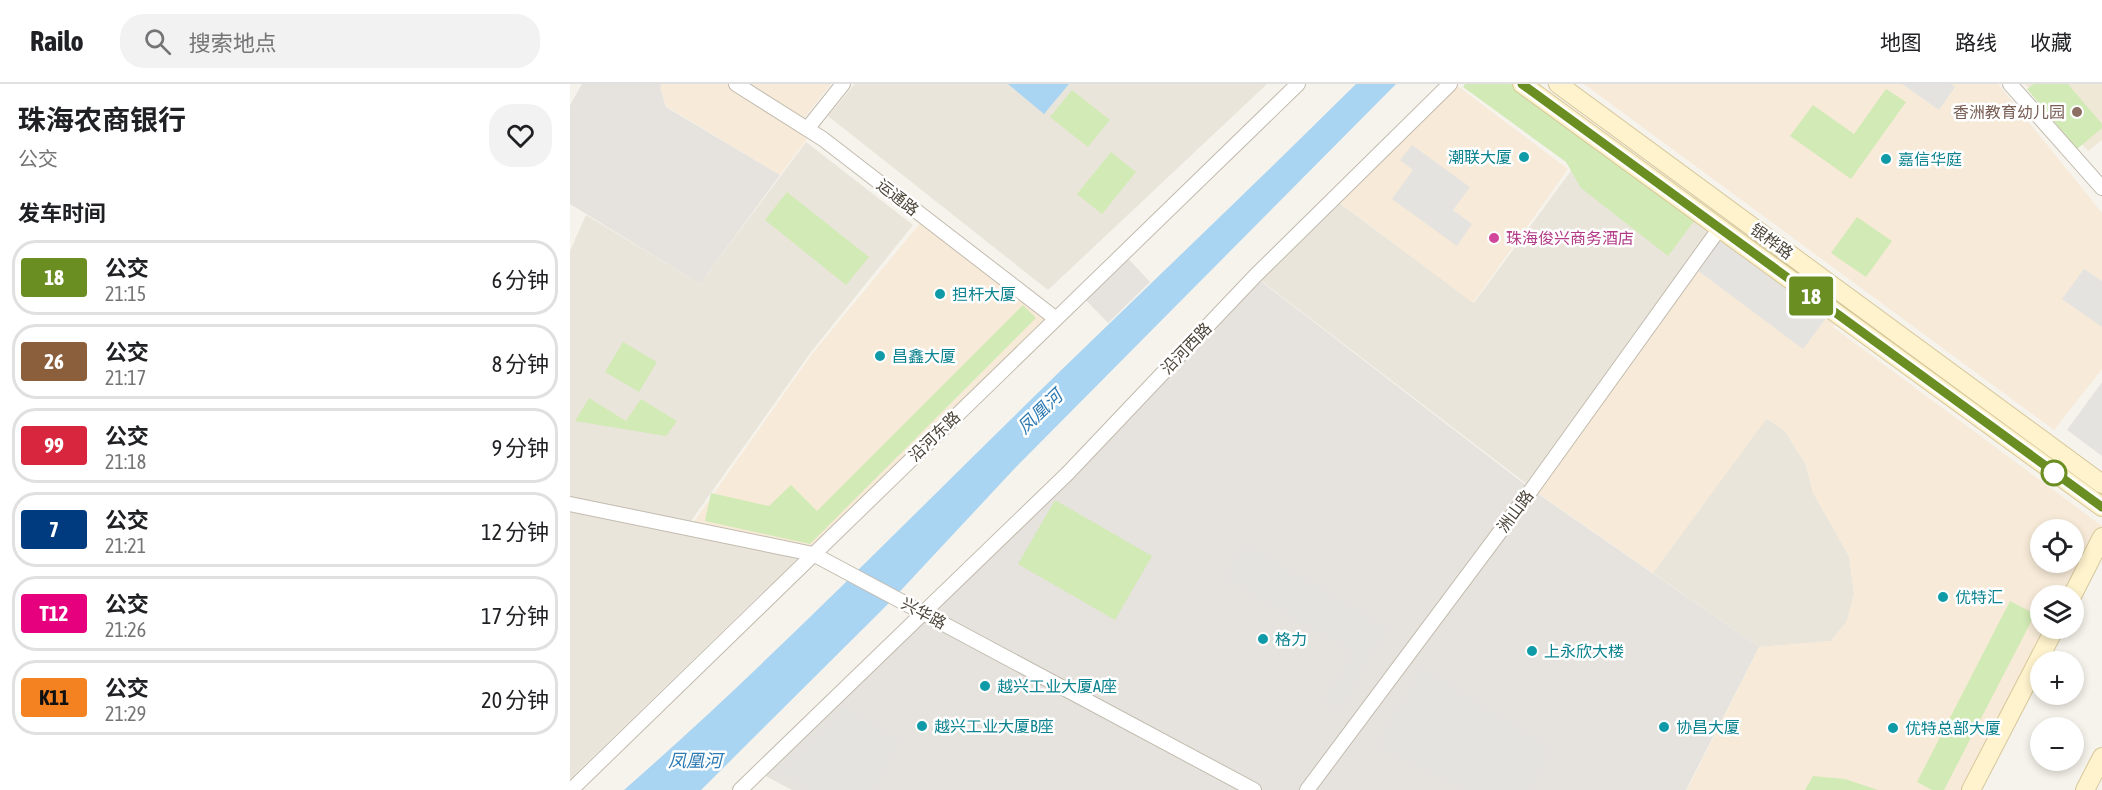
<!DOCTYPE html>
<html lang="zh">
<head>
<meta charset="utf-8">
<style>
	:root { --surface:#fff; --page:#f2f2f2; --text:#202124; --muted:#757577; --line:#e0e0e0 }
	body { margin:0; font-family:"Asap Condensed","Noto Sans SC",sans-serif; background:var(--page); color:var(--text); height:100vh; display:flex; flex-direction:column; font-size:22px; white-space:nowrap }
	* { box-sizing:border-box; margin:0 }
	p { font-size:20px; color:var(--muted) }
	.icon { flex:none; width:33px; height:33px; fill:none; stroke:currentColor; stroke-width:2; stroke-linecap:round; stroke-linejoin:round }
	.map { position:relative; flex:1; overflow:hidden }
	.details { display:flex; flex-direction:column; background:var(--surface); width:570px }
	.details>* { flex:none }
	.badge { padding:0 12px; border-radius:4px; font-size:21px; line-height:39px }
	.fabs { position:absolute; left:1460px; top:435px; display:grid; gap:12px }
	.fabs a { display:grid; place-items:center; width:54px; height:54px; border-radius:50%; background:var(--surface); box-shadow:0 3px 9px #0003; font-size:30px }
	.map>.badge { position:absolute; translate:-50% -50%; box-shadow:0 0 0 3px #fff }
	h2 { padding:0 18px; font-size:22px; line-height:54px }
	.round { display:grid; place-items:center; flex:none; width:63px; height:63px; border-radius:24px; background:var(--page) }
	.overview { display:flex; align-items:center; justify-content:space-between; height:102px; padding:0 18px }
	h1 { font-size:28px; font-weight:700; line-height:45px }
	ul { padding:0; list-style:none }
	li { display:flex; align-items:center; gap:18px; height:75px; margin:0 12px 9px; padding:0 6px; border:3px solid var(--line); border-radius:24px }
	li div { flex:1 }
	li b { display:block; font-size:22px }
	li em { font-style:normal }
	li .badge { min-width:66px; font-weight:700; text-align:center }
	header { display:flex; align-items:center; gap:36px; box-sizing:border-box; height:84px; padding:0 30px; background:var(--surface); border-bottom:2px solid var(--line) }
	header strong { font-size:28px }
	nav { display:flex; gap:33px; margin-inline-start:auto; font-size:21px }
	.search { width:420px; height:54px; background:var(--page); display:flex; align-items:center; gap:15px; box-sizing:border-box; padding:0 21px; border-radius:24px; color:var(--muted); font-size:22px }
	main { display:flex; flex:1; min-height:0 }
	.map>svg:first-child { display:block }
	.residential { fill:#eae5da }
	.commercial { fill:#f7ead8; fill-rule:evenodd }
	.industrial { fill:#e6e2dd }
	.education { fill:#efe8d6 }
	.green { fill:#d2eab5 }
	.parking { fill:#e5e3e0 }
	.water { fill:#a9d4f2 }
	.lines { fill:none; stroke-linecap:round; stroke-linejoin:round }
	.minor-casing { stroke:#c2bbae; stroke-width:16 }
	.secondary-casing { stroke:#d6c79b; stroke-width:20 }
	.minor { stroke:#fff; stroke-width:14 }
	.secondary { stroke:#fff3cd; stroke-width:18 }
	.line-casing { stroke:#fff; stroke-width:14 }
	.line { stroke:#6b8e23; stroke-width:9 }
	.education-dot { fill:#8d6e63; stroke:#fff; stroke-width:2 }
	.culture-dot { fill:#0f9aa8; stroke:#fff; stroke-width:2 }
	.hotel-dot { fill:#d1479c; stroke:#fff; stroke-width:2 }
	.stop-dot { fill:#fff; stroke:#6b8e23; stroke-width:3 }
	.labels { text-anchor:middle; stroke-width:5; stroke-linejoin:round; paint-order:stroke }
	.education-label { font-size:16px; fill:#785e54; stroke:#fff; text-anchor:end }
	.culture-label { font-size:16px; fill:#0d838f; stroke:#fff; text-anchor:start }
	.street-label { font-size:16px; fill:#4b4439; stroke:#fff }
	.hotel-label { font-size:16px; fill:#b23c85; stroke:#fff; text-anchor:start }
	.water-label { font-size:18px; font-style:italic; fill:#2e7ab2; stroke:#fff }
</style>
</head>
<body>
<header>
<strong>Railo</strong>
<div class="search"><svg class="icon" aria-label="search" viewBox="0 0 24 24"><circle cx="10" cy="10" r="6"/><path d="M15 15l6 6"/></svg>搜索地点</div>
<nav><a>地图</a><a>路线</a><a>收藏</a></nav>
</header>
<main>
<section class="details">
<div class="overview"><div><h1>珠海农商银行</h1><p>公交</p></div><a class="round"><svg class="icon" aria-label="heart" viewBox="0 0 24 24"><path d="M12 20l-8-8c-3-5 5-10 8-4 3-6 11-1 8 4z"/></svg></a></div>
<h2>发车时间</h2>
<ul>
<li><span class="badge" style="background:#6b8e23;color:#fff">18</span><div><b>公交</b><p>21:15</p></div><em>6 分钟</em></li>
<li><span class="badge" style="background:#8b5e3c;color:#fff">26</span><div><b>公交</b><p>21:17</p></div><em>8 分钟</em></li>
<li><span class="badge" style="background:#d7263d;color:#fff">99</span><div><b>公交</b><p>21:18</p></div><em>9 分钟</em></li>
<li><span class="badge" style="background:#003b80;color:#fff">7</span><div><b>公交</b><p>21:21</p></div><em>12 分钟</em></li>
<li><span class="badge" style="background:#e6007e;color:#fff">T12</span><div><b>公交</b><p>21:26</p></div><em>17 分钟</em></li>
<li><span class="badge" style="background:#f58220;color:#111">K11</span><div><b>公交</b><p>21:29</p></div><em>20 分钟</em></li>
</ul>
</section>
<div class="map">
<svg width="1532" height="706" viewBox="0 0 1532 706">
	<rect width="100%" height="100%" fill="#f6f3ec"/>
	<path class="residential" d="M285 0H697L478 206 258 32Z
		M1025 54 1149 145 962 404 685 192 760 112 904 219Z
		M236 58 343 141 241 268 121 437 0 414V167L16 131 130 200Z
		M1196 334 1215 347 1236 381 1243 408 1279 472 1284 510 1277 537 1261 557 1189 563 1083 489Z
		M0 425 230 472 0 695Z"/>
	<path class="commercial" d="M92 0H165L242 48 210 91 96 22 90 4Z
		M181 0H261L234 34Z
		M885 0 998 85 903 219 761 112Z
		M1014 0H1428L1532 129V285L1484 346Z
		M352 137 477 234 242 465 123 439 242 270Z
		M1149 145 1270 233 1263 243 1532 442V453L1502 511 1470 512V544L1484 545 1400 706H1117L1189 563 1261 557 1277 537 1284 510 1279 472 1243 409 1236 381 1215 347 1197 334 1083 489 962 405ZM1470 446H1503V478H1470Z"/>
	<path class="industrial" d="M12 0H92L90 4 96 23 210 91 130 200 0 120V21Z
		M553 169 580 198 538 239 510 210Z
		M684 192 961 405 1189 563 1116 706H222L192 690Z"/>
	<path class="education" d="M1455 0H1532V56L1518 67Z"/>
	<path class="green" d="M895 0H941L1125 136 1098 172 1011 104 996 78 893 3Z
		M1464 0H1498L1532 40V44L1507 65 1457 5Z
		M1316 5 1336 18 1281 95 1220 52 1243 21 1284 50Z
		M502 6 540 36 518 63 480 33Z
		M541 68 566 88 532 130 507 110Z
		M217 108 299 173 276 201 195 136Z
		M1287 133 1322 157 1296 193 1261 169Z
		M453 221 466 234 240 460 135 437 141 409 199 422 221 401 247 427Z
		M53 258 87 278 69 308 35 288Z
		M19 314 56 337 71 315 107 337 96 352 5 337Z
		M485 416 582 472 545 536 448 480Z
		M1440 517 1465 530 1374 706H1362L1347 698Z
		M1243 692 1275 695 1308 706H1235Z"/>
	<path class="parking" d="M1332 0H1381L1385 3 1369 26Z
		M842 61 900 103 883 126 902 140 887 162 822 115 843 86 830 76Z
		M1150 155 1257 233 1233 265 1127 186Z
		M1514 185 1532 197V243L1492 215Z
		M1532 298V372L1497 346Z
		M675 458 820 543 770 629 751 618 780 569 653 495Z
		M850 580 982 663 961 706H890L806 663Z
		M274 622 333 656 304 706H238L206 688Z"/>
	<path class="water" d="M438 0H499L474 30Z
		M786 0H826L446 383 320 518 131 706H54C184 592 304 470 427 349 546 232 667 118 786 0Z"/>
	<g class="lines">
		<g class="minor-casing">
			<path id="minor" d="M166 0 253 55 485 234
				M1440 0 1532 104
				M237 45 273 0
				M0 420 243 470 684 706
				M1 706 728 0
				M170 706 498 389 685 192 880 0
				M737 706 962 405 1149 145"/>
		</g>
		<g class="secondary-casing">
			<path id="secondary" d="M952 0 1532 423
				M988 0 1532 400
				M1502 512 1532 453
				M1401 706 1485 544
				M1515 706 1532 673"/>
		</g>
		<use href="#minor" class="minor"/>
		<use href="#secondary" class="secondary"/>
	</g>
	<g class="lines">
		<g class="line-casing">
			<path id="line" d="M952 0 1532 423"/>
		</g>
		<use href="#line" class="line"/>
	</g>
	<circle class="education-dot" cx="1507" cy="28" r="6"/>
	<g class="culture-dot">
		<circle cx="954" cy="73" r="6"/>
		<circle cx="1316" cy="75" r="6"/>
		<circle cx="370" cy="210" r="6"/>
		<circle cx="310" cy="272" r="6"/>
		<circle cx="1373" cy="513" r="6"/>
		<circle cx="693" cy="555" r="6"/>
		<circle cx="962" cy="567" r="6"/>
		<circle cx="415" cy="602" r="6"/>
		<circle cx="352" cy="642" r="6"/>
		<circle cx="1094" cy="643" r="6"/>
		<circle cx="1323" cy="644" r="6"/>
	</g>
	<circle class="hotel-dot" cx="924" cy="154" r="6"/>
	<circle class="stop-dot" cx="1484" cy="389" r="12"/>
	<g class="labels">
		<g class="education-label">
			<text x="1495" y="34">香洲教育幼儿园</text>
		</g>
		<g class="culture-label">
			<text x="942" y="79" text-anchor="end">潮联大厦</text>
			<text x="1328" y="81">嘉信华庭</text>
			<text x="382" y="216">担杆大厦</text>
			<text x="322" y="278">昌鑫大厦</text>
			<text x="1385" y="519">优特汇</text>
			<text x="705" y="561">格力</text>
			<text x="974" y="573">上永欣大楼</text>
			<text x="427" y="608">越兴工业大厦A座</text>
			<text x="364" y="648">越兴工业大厦B座</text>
			<text x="1106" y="649">协昌大厦</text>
			<text x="1335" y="650">优特总部大厦</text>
		</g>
		<g class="street-label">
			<text transform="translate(328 113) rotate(38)" y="6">运通路</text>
			<text transform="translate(1202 157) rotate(36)" y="6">银桦路</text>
			<text transform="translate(616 264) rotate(-46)" y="6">沿河西路</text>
			<text transform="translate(364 352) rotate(-44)" y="6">沿河东路</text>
			<text transform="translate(945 427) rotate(-53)" y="6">洲山路</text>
			<text transform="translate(354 529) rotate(28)" y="6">兴华路</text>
		</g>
		<g class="hotel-label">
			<text x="936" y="160">珠海俊兴商务酒店</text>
		</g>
		<g class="water-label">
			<text transform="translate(470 328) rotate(-44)" y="6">凤凰河</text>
			<text x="125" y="683">凤凰河</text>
		</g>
	</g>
</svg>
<div class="fabs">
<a><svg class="icon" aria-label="locate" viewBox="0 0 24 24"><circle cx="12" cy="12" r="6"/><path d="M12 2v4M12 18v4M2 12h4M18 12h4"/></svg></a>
<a><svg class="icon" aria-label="layers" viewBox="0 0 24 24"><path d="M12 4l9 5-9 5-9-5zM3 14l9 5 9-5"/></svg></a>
<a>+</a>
<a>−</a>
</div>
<b class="badge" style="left:1241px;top:212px;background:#6b8e23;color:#fff">18</b>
</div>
</main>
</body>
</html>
